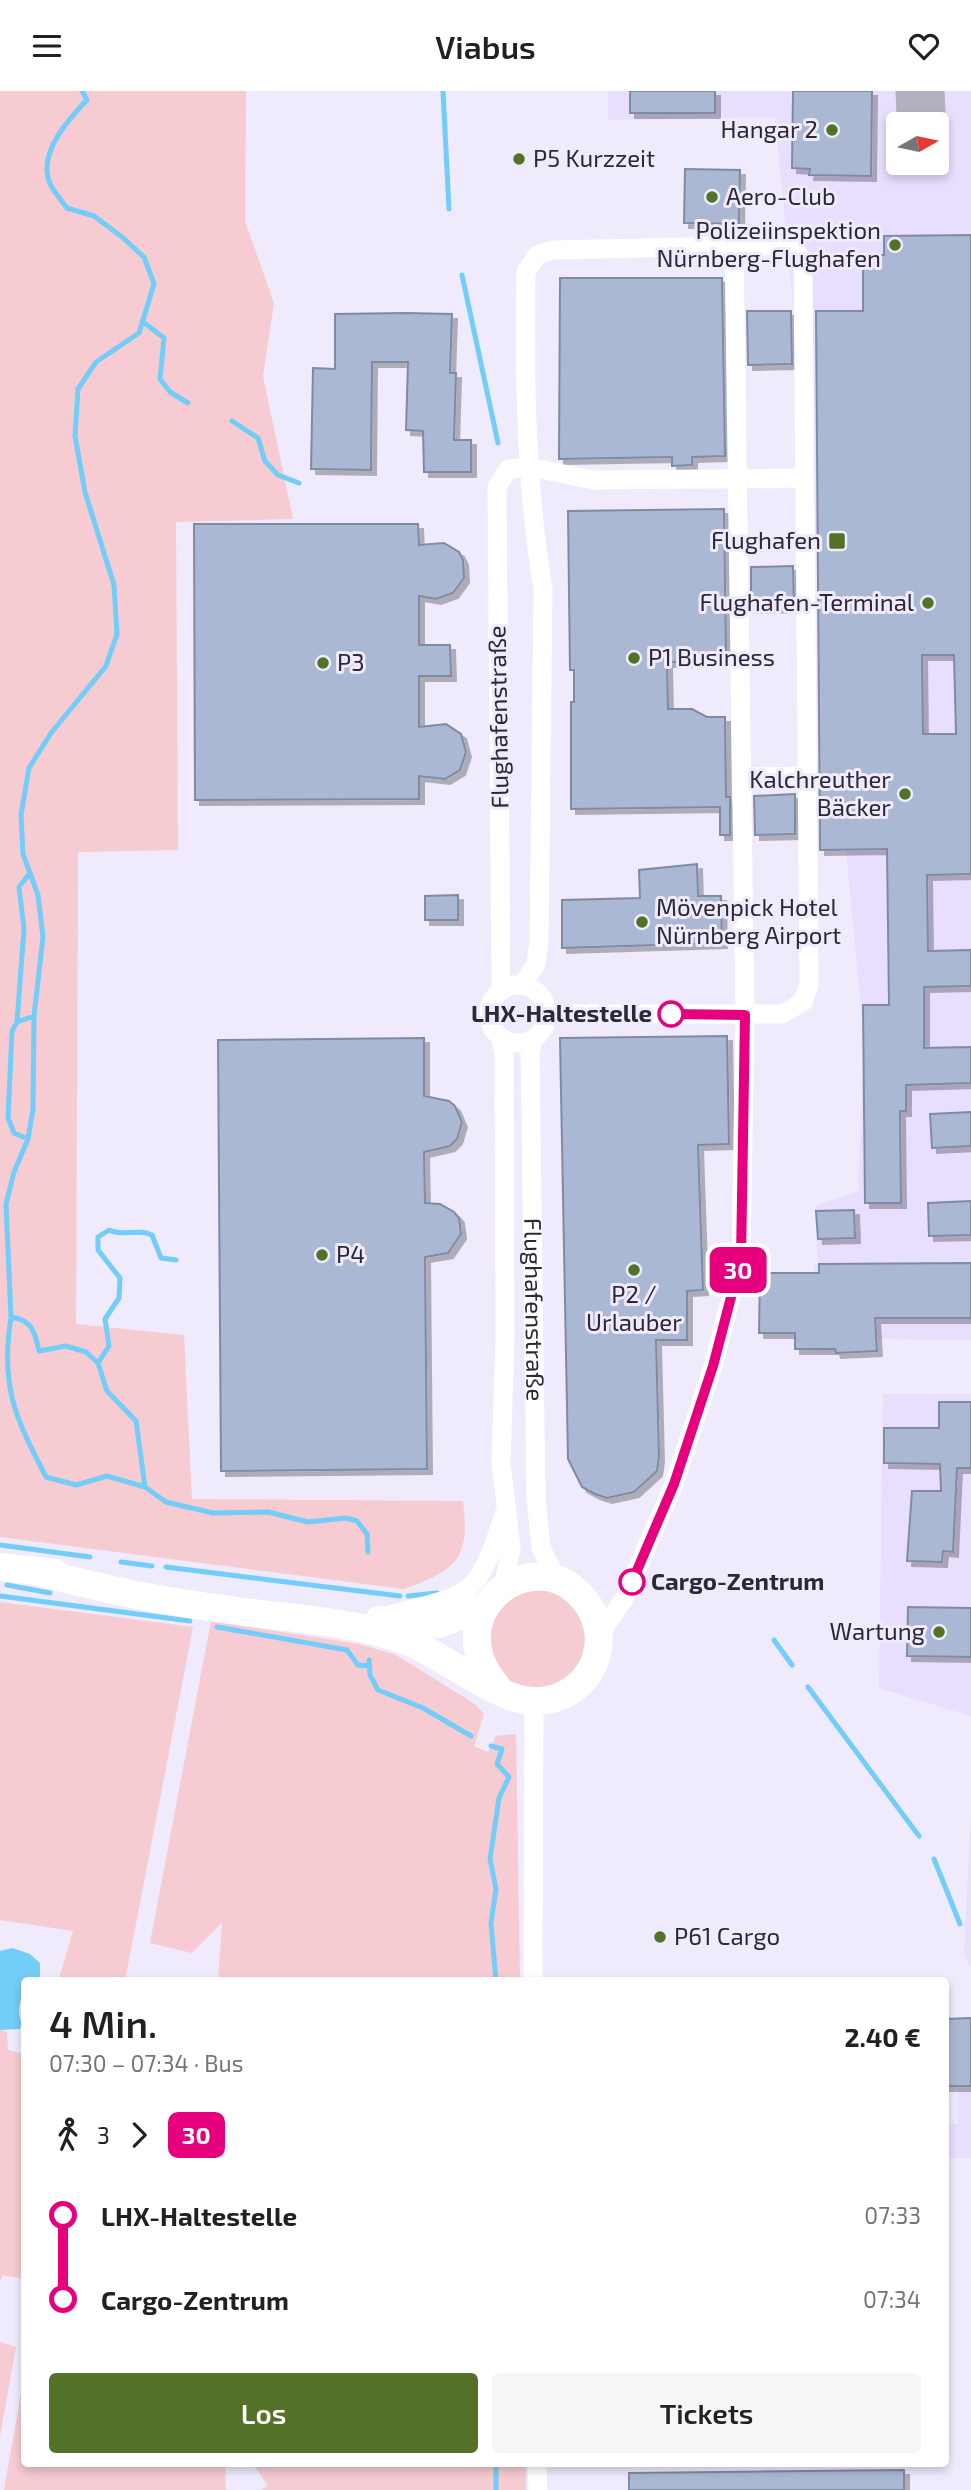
<!DOCTYPE html>
<html lang="de">
<head>
<meta charset="utf-8">
<style>
	:root { --surface:#fff; --page:#f6f6f6; --text:#202124; --muted:#757577; --accent:#537228 }
	body { margin:0; font-family:"Exo 2",sans-serif; background:var(--page); color:var(--text); height:100vh; display:flex; flex-direction:column; font-size:26px; white-space:nowrap }
	* { box-sizing:border-box; margin:0 }
	p { font-size:23px; color:var(--muted) }
	.icon { flex:none; width:38px; height:38px; fill:none; stroke:currentColor; stroke-width:2; stroke-linecap:round; stroke-linejoin:round }
	.map { position:relative; flex:1; overflow:hidden }
	.side { position:absolute; left:21px; top:1886px; width:928px; height:490px; display:flex; flex-direction:column; background:var(--surface); border-radius:7px; box-shadow:0 4px 10px #0003 }
	.side>* { flex:none }
	.badge { padding:0 14px; border-radius:10px; font-size:24px; line-height:46px }
	.needle { width:46px; rotate:81deg }
	.tools { position:absolute; left:886px; top:21px; display:grid; gap:14px }
	.tools a { display:grid; place-items:center; width:63px; height:63px; border-radius:7px; background:var(--surface); box-shadow:0 4px 10px #0003; font-size:35px }
	.map>.badge { position:absolute; translate:-50% -50%; box-shadow:0 0 0 4px #fff }
	.legs { display:flex; align-items:center; gap:10px; height:77px; padding:0 28px; font-size:23px }
	.legs p { margin-inline-start:auto }
	.overview { display:flex; align-items:center; justify-content:space-between; height:119px; padding:0 28px }
	h1 { font-size:38px; font-weight:600; line-height:52px }
	.cta { display:flex; gap:14px; margin-top:auto; padding:14px 28px }
	.cta a { flex:1; height:80px; border-radius:7px; background:var(--accent); color:#fff; font-size:28px; font-weight:600; line-height:80px; text-align:center }
	.cta a+a { background:var(--page); color:var(--text) }
	ul { padding:0 28px; list-style:none }
	li { display:flex; align-items:center; gap:24px; height:84px; font-size:26px }
	li i { display:grid; place-items:center; width:10px; height:100%; margin:0 9px; background:currentColor }
	li i::after { content:''; width:18px; height:18px; margin:-9px; border:5px solid; border-radius:50%; background:var(--surface) }
	li p { margin-inline-start:auto }
	li:first-child i { background:linear-gradient(#0000 50%,currentColor 0) }
	li:last-child i { background:linear-gradient(currentColor 50%,#0000 0) }
	header { display:flex; justify-content:space-between; align-items:center; height:91px; padding:0 28px; background:var(--surface); font-size:32px; font-weight:600 }
	.map>svg:first-child { display:block }
	.built { fill:#e8defd; fill-rule:evenodd }
	.green { fill:#f6cbd2 }
	.water { fill:#72cdf9 }
	.lines { fill:none; stroke-linecap:round; stroke-linejoin:round }
	.stream { stroke:#72cdf9; stroke-width:5 }
	.taxiway { stroke:#b4b0c0; stroke-width:49 }
	.building { fill:#abb8d3; stroke:#7f8ba5; stroke-width:2; fill-rule:evenodd; filter:url(#shadow) }
	.minor { stroke:#fff; stroke-width:19 }
	.secondary { stroke:#fff; stroke-width:28 }
	.line-1-casing { stroke:#fff; stroke-width:16 }
	.line-1 { stroke:#e6007e; stroke-width:10 }
	.poi-dot { fill:#537228; stroke:#efeafc; stroke-width:2.5 }
	.stop-1-dot { fill:#fff; stroke:#e6007e; stroke-width:3.5 }
	.labels { text-anchor:middle; stroke-width:6; stroke-linejoin:round; paint-order:stroke }
	.poi-label { font-size:24px; fill:#2c2834; stroke:#efeafc; text-anchor:start }
	.street-label { font-size:24px; fill:#2c2834; stroke:#efeafc }
	.stop-label { font-size:24px; font-weight:bold; fill:#2c2834; stroke:#efeafc; text-anchor:end }
</style>
</head>
<body>
<header><svg class="icon" aria-label="menu" viewBox="0 0 24 24"><path d="M4 6h16M4 12h16M4 18h16"/></svg>Viabus<svg class="icon" aria-label="heart" viewBox="0 0 24 24"><path d="M12 20l-8-8c-3-5 5-10 8-4 3-6 11-1 8 4z"/></svg></header>
<div class="map">
<svg width="971" height="2399" viewBox="0 0 971 2399">
	<defs>
		<filter id="shadow"><feDropShadow dx="5" dy="5" stdDeviation="0" flood-color="#0004"/></filter>
	</defs>
	<rect width="100%" height="100%" fill="#efeafc"/>
	<path class="built" d="M608 0H971V1249L877 1248V1260L836 1262 795 1258V1243L759 1242 760 1182H814V1173H818L815 1115 858 1100 864 946 775 26 608 29ZM898 33H936V72H898Z
		M883 1303H971V1625L879 1597Z
		M971 1723V1878L964 1862Z
		M971 1997V2067H945V2033H958V1998Z"/>
	<path class="green" d="M0 0H246L245 130 274 212 263 285 293 428 176 431 178 759 78 761 76 1233 184 1244 192 1408 463 1410C470 1467 458 1479 404 1498L0 1446Z
		M548 1493 583 1524C584 1534 587 1547 585 1557 577 1602 527 1604 496 1583L482 1528 494 1508Z
		M0 1511 193 1536 125 1890H58L73 1840 0 1829Z
		M211 1530 359 1553 396 1564 475 1613 484 1623 474 1655 488 1661 496 1645 516 1643 520 1890H218L222 1832 192 1862 150 1852Z
		M0 1939 7 1941 8 1959 24 1963V2188L2 2184 0 2192Z
		M0 2251 16 2256 0 2345Z
		M24 2285V2373H225L226 2399H4Z
		M253 2373H526V2399H261L268 2395Z"/>
	<path class="water" d="M12 1857 30 1863 40 1872V1886L37 1890H24C24 1901 19 1911 19 1920 19 1928 23 1930 20 1938L0 1939V1860Z"/>
	<g class="lines">
		<path class="stream" d="M82 0 87 9C69 28 39 60 49 90 52 99 61 109 67 117L94 125 122 146 144 166 154 193 139 242 96 271 78 298 75 345 85 401 114 494 117 543 106 575 51 642 29 677 21 724 23 763 38 804 43 846 34 925 33 1018 28 1048 14 1081 6 1113 11 1226C32 1229 35 1241 39 1260L66 1255 86 1261 98 1272 107 1300 136 1330 145 1396 166 1411 213 1422 268 1421 308 1431 346 1427 357 1430 367 1443 368 1461
			M443 0 449 118
			M462 184 498 352
			M142 230 164 247 160 288 170 301 188 312
			M232 330 258 347 265 370 278 384 299 392
			M17 931 24 838 19 796 30 782
			M28 1048 14 1042 8 1027 12 940 17 931 34 925
			M11 1226C0 1295 15 1326 46 1386L76 1394 107 1385 145 1396
			M98 1272 109 1255 105 1228 119 1207 120 1187 98 1159V1146L109 1139C123 1146 138 1137 152 1144L161 1167 176 1169
			M0 1454 90 1466
			M121 1471 152 1475
			M166 1476 400 1505
			M7 1494 50 1502
			M0 1505 190 1530
			M408 1505 437 1502
			M217 1536 347 1559 358 1574 370 1575
			M774 1549 792 1574
			M369 1569 370 1584 378 1599 423 1617 471 1645
			M808 1596 919 1745
			M491 1655 502 1658 497 1673 509 1686 499 1707 490 1768 496 1798 491 1832 496 1890
			M934 1768 960 1833
			M496 2399V2373"/>
		<path class="taxiway" d="M920 0 921 23"/>
	</g>
	<path class="building" d="M630 0H715V22H630Z
		M793 0H872L871 85 809 84 810 78 792 77Z
		M685 78 740 79 739 133 684 132Z
		M971 144V783L927 784 928 860 971 859V895L924 896V957L971 956V992L906 994V1020H900L901 1112H865L863 914H889L887 758 820 759 816 220H863V164H884V145ZM922 564H954L956 643H923Z
		M560 187H722L725 365 692 366V374L672 375V366L559 368Z
		M747 220H791L792 273 748 274Z
		M406 222 452 223 450 282H456L454 349H471V381H424L423 340 406 339 408 271H372L371 379 311 378 313 277 335 278V223Z
		M724 418 726 563 704 564 692 571H667L668 618H692L707 626H725L726 706H730V744H720V716L571 718V611H574V579H570L568 420Z
		M194 433H418L419 454 444 452 459 461 463 469 464 487 453 502 436 508 419 505V554H450L451 585H419V636L446 633 461 643 466 661 460 679 445 688 419 685V708L195 709Z
		M793 475 794 516 751 517V476Z
		M795 703V743L755 744 754 705Z
		M697 773 698 805H721L722 852 562 857V809L640 807 639 779Z
		M458 804V829H425V805Z
		M727 945 729 1053 698 1054 703 1199 687 1200V1249H656L659 1366 657 1380 634 1401 607 1407 595 1403 582 1396 568 1368 560 947Z
		M424 947V1005L449 1010 455 1015 462 1031 457 1048 450 1055 424 1061 425 1112 440 1113 454 1121 459 1127 461 1143 448 1162 425 1166 427 1378 221 1380 218 949Z
		M971 1021V1055L932 1057 930 1023Z
		M971 1110V1144L929 1145 928 1112Z
		M854 1119 855 1147 818 1148 816 1120Z
		M971 1172V1227H875L877 1260 836 1262 835 1258H795V1242H759L760 1182H819V1173Z
		M939 1311H971V1377H957L953 1461 943 1460 942 1471 907 1470 912 1400H941L940 1373 884 1372V1337H939Z
		M908 1516 971 1517V1566L907 1565Z
		M971 1927V1995H945V1928Z
		M904 2379V2399H629V2382Z"/>
	<g class="lines">
		<g class="minor">
			<path d="M742 686 806 685"/>
			<path d="M522 894 536 873 539 850 543 498C526 395 524 286 526 181L537 164 553 159 780 154C792 157 798 159 803 171L809 894 803 911 782 923H547"/>
			<circle cx="518" cy="923" r="29"/>
			<path d="M501 900 497 396 508 378 530 376 593 389 805 387"/>
			<path d="M501 947 504 963 505 1249 501 1371 511 1457 503 1497"/>
			<path id="s1" d="M533 948 530 961 536 1408 541 1457 556 1487"/>
			<path d="M392 1523C473 1503 478 1506 504 1423"/>
			<path d="M600 1543 624 1508 674 1393 713 1275 741 1168 745 924 734 155"/>
			<path d="M533 1890 534 1610"/>
			<path d="M537 2373 538 2399"/>
		</g>
		<path class="secondary" d="M0 1476 55 1482
			M39 1481C102 1498 165 1511 231 1519 284 1527 341 1529 392 1545 436 1557 492 1607 530 1610 592 1614 623 1542 576 1500 525 1454 435 1526 499 1598
			M379 1529 439 1533 485 1515"/>
	</g>
	<g class="lines">
		<g class="line-1-casing">
			<path id="line-1" d="M632 1491 674 1393 713 1275 741 1168 745 924 671 923"/>
		</g>
		<use href="#line-1" class="line-1"/>
	</g>
	<g class="poi-dot">
		<circle cx="832" cy="39" r="7"/>
		<circle cx="519" cy="68" r="7"/>
		<circle cx="712" cy="106" r="7"/>
		<circle cx="895" cy="154" r="7"/>
		<rect x="828" y="441" width="18" height="18" rx="3.5"/>
		<circle cx="928" cy="512" r="7"/>
		<circle cx="634" cy="567" r="7"/>
		<circle cx="323" cy="572" r="7"/>
		<circle cx="905" cy="703" r="7"/>
		<circle cx="642" cy="831" r="7"/>
		<circle cx="322" cy="1164" r="7"/>
		<circle cx="634" cy="1179" r="7"/>
		<circle cx="939" cy="1541" r="7"/>
		<circle cx="660" cy="1846" r="7"/>
	</g>
	<g class="stop-1-dot">
		<circle cx="671" cy="923" r="12"/>
		<circle cx="632" cy="1491" r="12"/>
	</g>
	<g class="labels">
		<g class="poi-label">
			<text x="818" y="47" text-anchor="end">Hangar 2</text>
			<text x="533" y="76">P5 Kurzzeit</text>
			<text x="726" y="114">Aero-Club</text>
			<text x="881" y="148" text-anchor="end">Polizeiinspektion<tspan x="881" dy="28">Nürnberg-Flughafen</tspan></text>
			<text x="821" y="458" text-anchor="end">Flughafen</text>
			<text x="914" y="520" text-anchor="end">Flughafen-Terminal</text>
			<text x="648" y="575">P1 Business</text>
			<text x="337" y="580">P3</text>
			<text x="891" y="697" text-anchor="end">Kalchreuther<tspan x="891" dy="28">Bäcker</tspan></text>
			<text x="656" y="825">Mövenpick Hotel<tspan x="656" dy="28">Nürnberg Airport</tspan></text>
			<text x="336" y="1172">P4</text>
			<text x="634" y="1212" text-anchor="middle">P2 /<tspan x="634" dy="28">Urlauber</tspan></text>
			<text x="925" y="1549" text-anchor="end">Wartung</text>
			<text x="674" y="1854">P61 Cargo</text>
		</g>
		<g class="street-label">
			<text transform="translate(499 626) rotate(-91)" y="8">Flughafenstraße</text>
			<text dy="8" stroke="none"><textPath href="#s1" startOffset="271">Flughafenstraße</textPath></text>
		</g>
		<g class="stop-label">
			<text x="652" y="931">LHX-Haltestelle</text>
			<text x="651" y="1499" text-anchor="start">Cargo-Zentrum</text>
		</g>
	</g>
</svg>
<div class="tools">
<a><svg class="needle" viewBox="-14 -14 28 28"><path d="M0-13l5 13h-10z" fill="#e53935"/><path d="M0 13l5-13h-10z" fill="#757577"/></svg></a>
</div>
<b class="badge" style="left:738px;top:1179px;background:#e6007e;color:#fff">30</b>
<section class="side">
<div class="overview"><div><h1>4 Min.</h1><p>07:30 – 07:34 · Bus</p></div><b>2.40 €</b></div>
<div class="legs"><svg class="icon" aria-label="walk" viewBox="0 0 24 24"><circle cx="13" cy="4" r="2"/><path d="M13 8l-2 6 4 7M11 14l-3 7M7 12l3-4h3l4 4"/></svg>3<svg class="icon" aria-label="forward" viewBox="0 0 24 24"><path d="M9 5l7 7-7 7"/></svg><b class="badge" style="background:#e6007e;color:#fff">30</b></div>
<ul>
<li><i style="color:#e6007e"></i><b>LHX-Haltestelle</b><p>07:33</p></li>
<li><i style="color:#e6007e"></i><b>Cargo-Zentrum</b><p>07:34</p></li>
</ul>
<div class="cta"><a>Los</a><a>Tickets</a></div>
</section>
</div>
</body>
</html>
